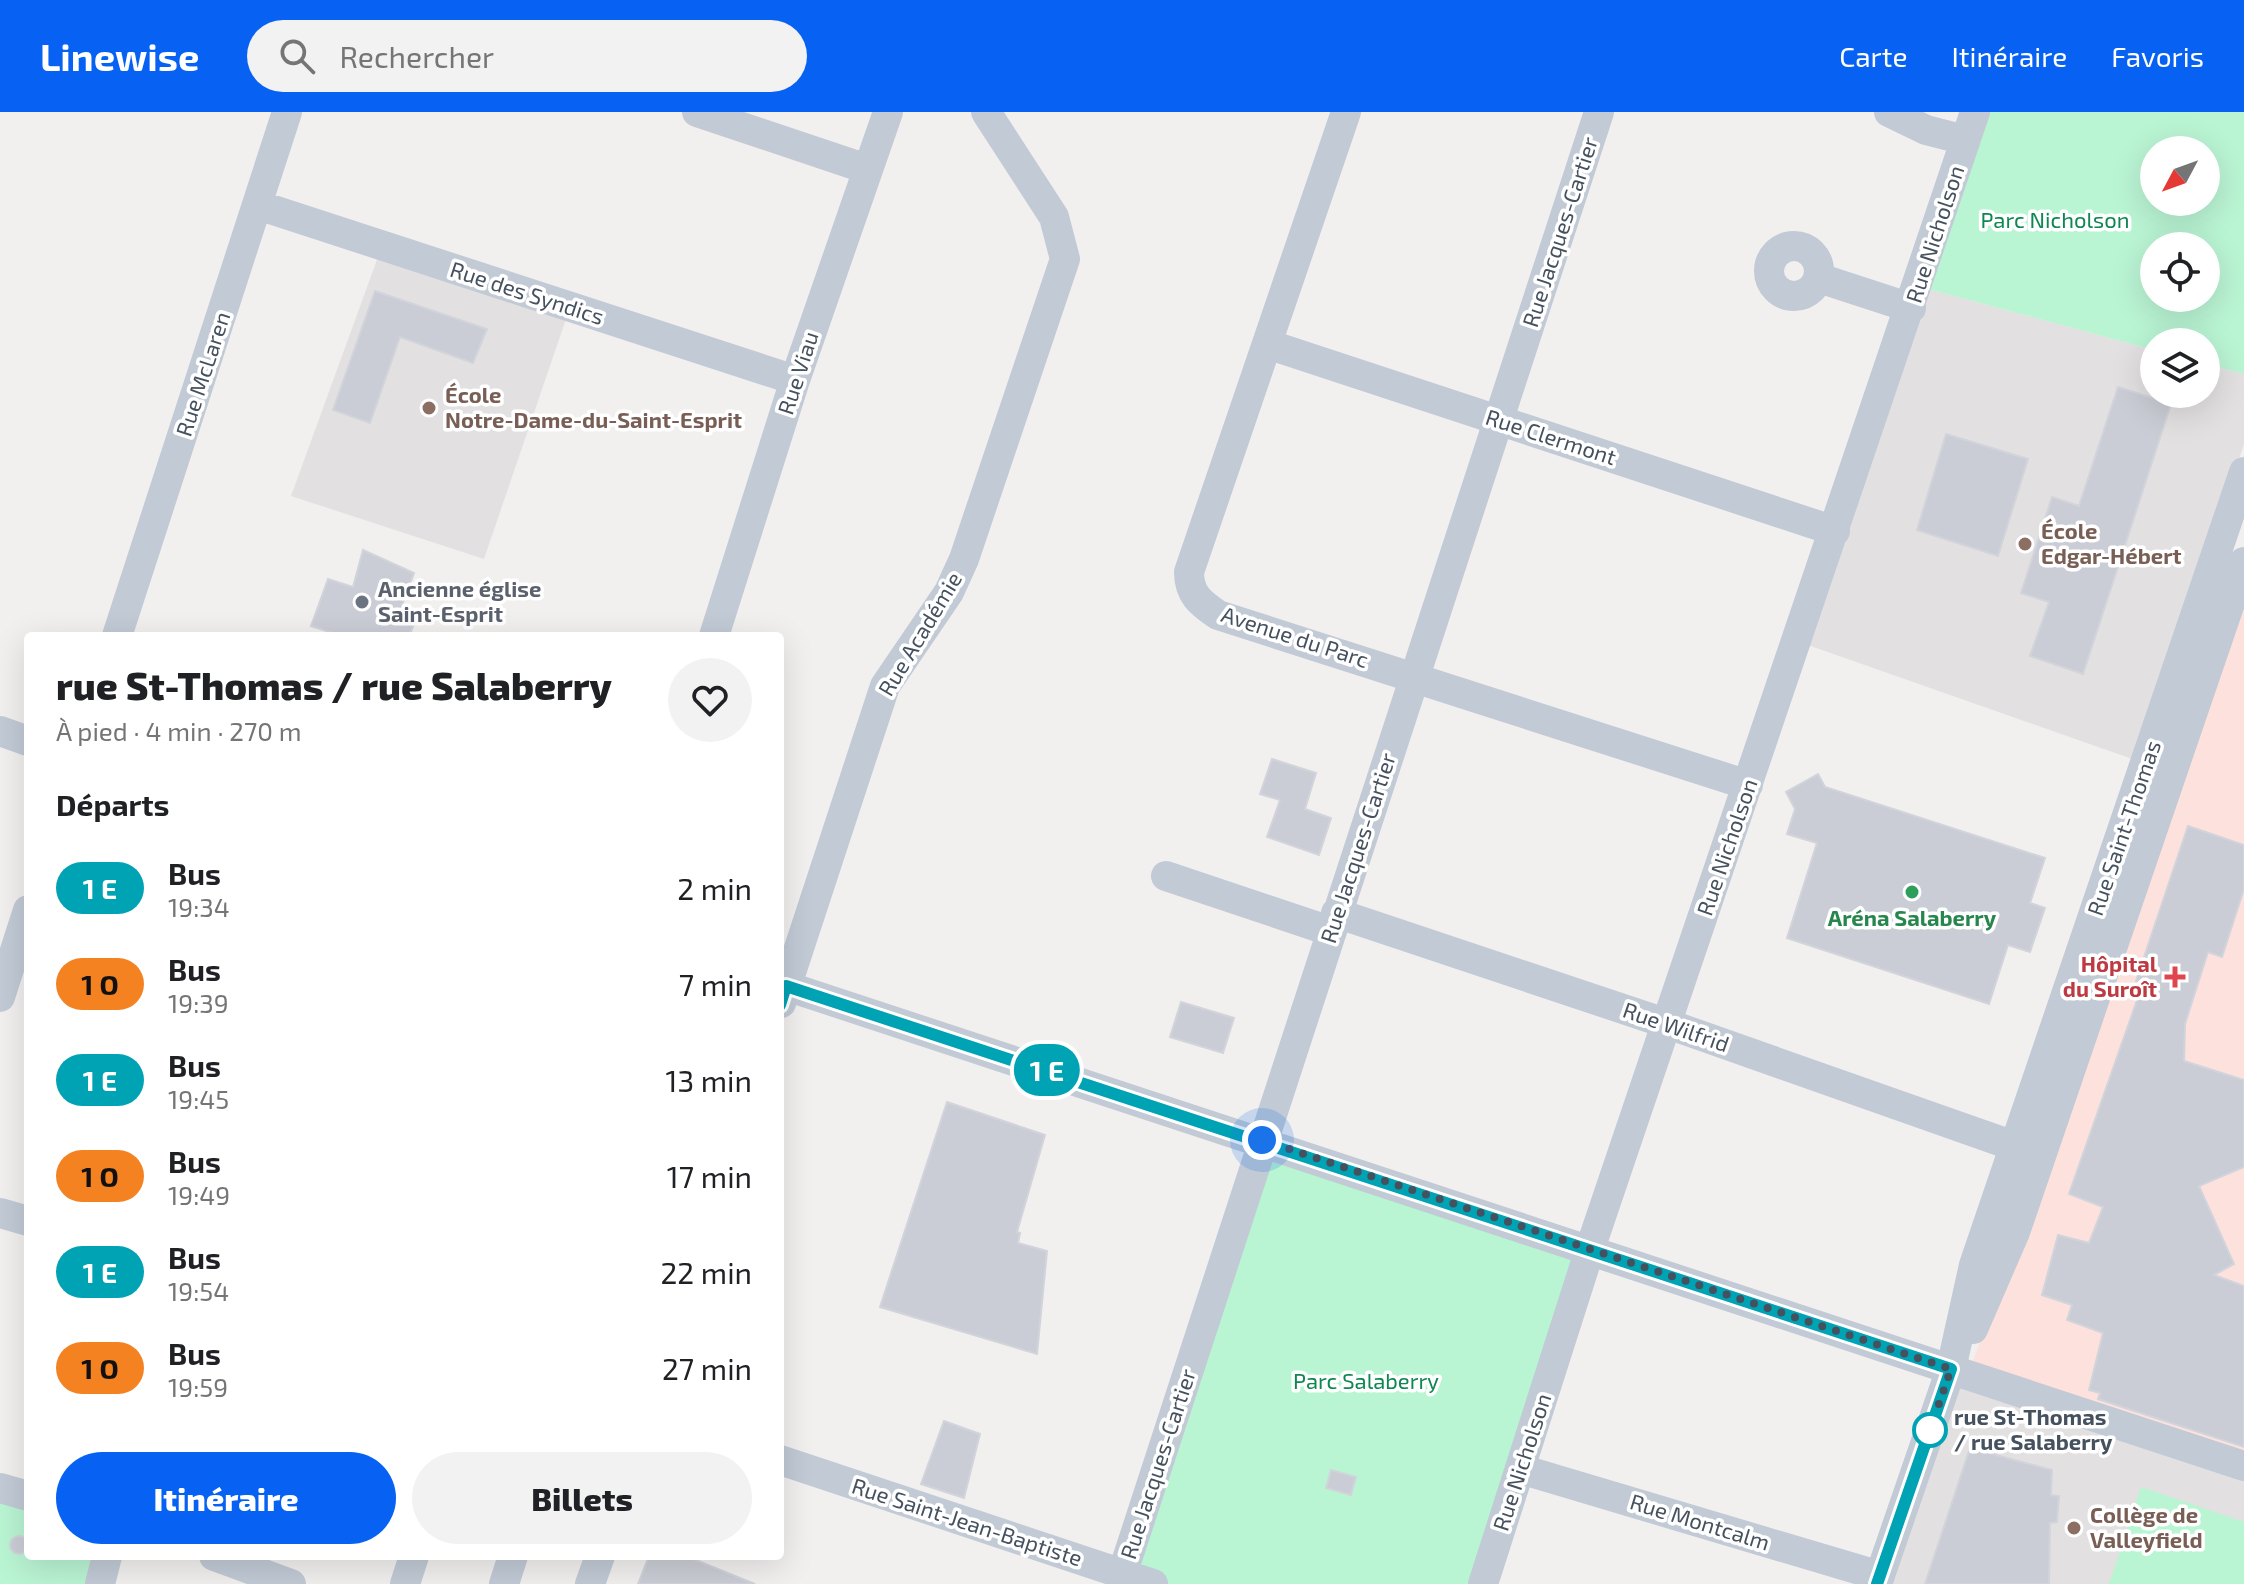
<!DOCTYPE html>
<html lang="fr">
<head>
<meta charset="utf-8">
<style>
	:root { --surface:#fff; --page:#f2f2f2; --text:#202124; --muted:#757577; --accent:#0762f4 }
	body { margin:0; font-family:"Exo 2",sans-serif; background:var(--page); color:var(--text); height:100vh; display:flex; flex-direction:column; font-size:30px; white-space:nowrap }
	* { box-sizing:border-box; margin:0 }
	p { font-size:26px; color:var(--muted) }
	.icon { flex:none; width:44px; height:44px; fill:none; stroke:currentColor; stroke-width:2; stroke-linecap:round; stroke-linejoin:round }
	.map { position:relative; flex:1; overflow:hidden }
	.side { position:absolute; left:24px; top:520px; width:760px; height:928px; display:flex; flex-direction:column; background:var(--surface); border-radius:8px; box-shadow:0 8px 32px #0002 }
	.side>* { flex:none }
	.badge { padding:0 16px; border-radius:26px; font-size:28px; line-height:52px }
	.needle { width:52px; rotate:229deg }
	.tools { position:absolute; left:2140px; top:24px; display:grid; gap:16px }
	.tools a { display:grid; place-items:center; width:80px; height:80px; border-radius:50%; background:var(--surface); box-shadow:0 8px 32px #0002; font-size:40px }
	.you { position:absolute; width:40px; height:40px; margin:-20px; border:6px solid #fff; border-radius:50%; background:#1a73e8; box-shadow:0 0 0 12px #1a73e833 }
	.map>.badge { position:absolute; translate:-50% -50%; box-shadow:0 0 0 4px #fff }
	h2 { padding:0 32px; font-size:30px; line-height:72px }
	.round { display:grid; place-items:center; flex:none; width:84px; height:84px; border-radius:42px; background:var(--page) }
	.overview { display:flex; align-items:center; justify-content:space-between; height:136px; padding:0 32px }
	h1 { font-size:38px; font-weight:800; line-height:60px }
	.action { display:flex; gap:16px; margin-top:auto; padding:16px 32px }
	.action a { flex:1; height:92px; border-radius:48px; background:var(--accent); color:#fff; font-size:32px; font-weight:800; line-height:92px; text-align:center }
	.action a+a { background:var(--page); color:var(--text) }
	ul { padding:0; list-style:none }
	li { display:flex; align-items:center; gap:24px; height:96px; padding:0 32px }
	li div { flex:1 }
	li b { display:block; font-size:30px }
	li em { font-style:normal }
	li .badge { min-width:88px; font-weight:700; text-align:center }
	header { display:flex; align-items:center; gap:48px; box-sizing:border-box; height:112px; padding:0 40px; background:var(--accent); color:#fff }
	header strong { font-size:38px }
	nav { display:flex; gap:44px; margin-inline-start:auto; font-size:28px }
	.search { width:560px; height:72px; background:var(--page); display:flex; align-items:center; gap:20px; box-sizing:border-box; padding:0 28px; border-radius:44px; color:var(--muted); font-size:30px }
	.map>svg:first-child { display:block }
	.education { fill:#e3e0e1 }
	.medical { fill:#fde1dd }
	.green { fill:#b9f4d3; fill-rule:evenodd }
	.building { fill:#cacdd5; stroke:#d2d4db; stroke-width:2 }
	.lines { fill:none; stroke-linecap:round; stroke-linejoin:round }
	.minor { stroke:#c1cad5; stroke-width:30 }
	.line-casing { stroke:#fff; stroke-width:18 }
	.line { stroke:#00a3b4; stroke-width:12 }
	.walk { stroke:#45515e; stroke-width:8; stroke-dasharray:0 14.4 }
	.education-dot { fill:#8d6e63; stroke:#fff; stroke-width:3 }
	.worship-dot { fill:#6b7280; stroke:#fff; stroke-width:3 }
	.leisure-dot { fill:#2e9e5b; stroke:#fff; stroke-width:3 }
	.health-dot { fill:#e0444e; stroke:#fff; stroke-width:3 }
	.stop-dot { fill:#fff; stroke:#00a3b4; stroke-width:4 }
	.labels { text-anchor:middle; stroke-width:7; stroke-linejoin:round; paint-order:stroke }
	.park-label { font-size:22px; fill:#0e8851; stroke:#fff }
	.street-label { font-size:22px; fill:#45515e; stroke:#fff }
	.education-label { font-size:22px; font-weight:bold; fill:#785e54; stroke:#fff; text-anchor:start }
	.worship-label { font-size:22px; font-weight:bold; fill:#5b616d; stroke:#fff; text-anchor:start }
	.leisure-label { font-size:22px; font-weight:bold; fill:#27864d; stroke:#fff }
	.health-label { font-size:22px; font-weight:bold; fill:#be3a42; stroke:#fff; text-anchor:end }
	.stop-label { font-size:22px; font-weight:bold; fill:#45515e; stroke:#fff; text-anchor:start }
</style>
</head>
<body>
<header>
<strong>Linewise</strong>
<div class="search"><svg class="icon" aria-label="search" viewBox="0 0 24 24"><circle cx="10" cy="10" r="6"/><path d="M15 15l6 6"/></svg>Rechercher</div>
<nav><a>Carte</a><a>Itinéraire</a><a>Favoris</a></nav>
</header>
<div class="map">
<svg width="2244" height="1472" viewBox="0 0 2244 1472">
	<rect width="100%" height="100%" fill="#f2efef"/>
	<path class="education" d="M378 145 566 207 484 447 291 384Z
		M1928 177 2154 238V282H2206V252L2244 262V332L2138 649 1805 532Z
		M1956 1264 2244 1360V1472H1884Z"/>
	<path class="medical" d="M2244 469V1353L1969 1261Z"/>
	<path class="green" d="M1988 0H2244V262L2206 252V230H2154V238L1928 177ZM2154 38H2206V90H2154ZM2154 134H2206V186H2154Z
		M1262 1028 1590 1137 1483 1472H1153L1122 1462Z
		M2141 1375 2244 1410V1472H2109Z
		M0 1376 28 1384V1444H107L100 1472H0Z"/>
	<path class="building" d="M375 179 487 217 473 251 400 225 370 311 333 298Z
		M2118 275 2171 292 2083 562 2030 544 2049 490 2021 481 2052 385 2079 394Z
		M1946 322 2028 347 1998 444 1917 418Z
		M363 438 414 461 398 504 415 510 409 524H342L311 514 328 467 353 475Z
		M1272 647 1316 661 1305 697 1331 706 1319 743 1267 725 1280 688 1260 682Z
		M1818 662 1825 675 2045 746 2030 791 2045 796 2030 840 2008 833 1989 892 1787 826 1817 731 1787 722 1795 697 1786 680Z
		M2188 714 2244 733V777L2222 845 2208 840 2185 912 2184 949 2244 968V1055L2199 1074 2234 1152 2214 1163 2244 1174V1335L2098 1287 2100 1281 2089 1278 2103 1221 2067 1208 2072 1193 2042 1183 2058 1123 2089 1131 2103 1095 2069 1082 2142 874 2135 872Z
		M1181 890 1234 906 1223 941 1170 925Z
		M947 990 1045 1023 1017 1120 1020 1121 1018 1131 1047 1139 1037 1242 880 1195Z
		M944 1309 980 1322 964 1386 921 1372Z
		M1970 1336 2052 1358 2051 1383 2059 1384 2057 1410 2050 1411 2049 1472H1925Z
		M1331 1358 1356 1365 1351 1383 1326 1376Z
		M10 1433a9 9 0 1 1 18 0a9 9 0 1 1-18 0Z
		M649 1444H686L755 1472H638Z"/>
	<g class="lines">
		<path class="minor" d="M697 0 867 57
			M1346 0 1189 460C1189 482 1200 491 1218 503L1748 673
			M1889 0 1926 18 1965 28
			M258 93 795 268
			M1769 159a25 25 0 1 1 50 0a25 25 0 1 1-50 0Z
			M1819 166 1911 196
			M1267 232 1835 419
			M117 524 287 0
			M714 524 795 268 888 0
			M0 619 28 629
			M1166 764 1330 819
			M1336 801 1668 912 2014 1034
			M780 872 2244 1354
			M0 885 28 798
			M781 891 885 574 949 480 964 447 1065 147 1054 105 986 0
			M0 1101 28 1109
			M1973 1217 2015 1120 2244 450
			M780 1348 1153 1472
			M1520 1357 1880 1464
			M0 1376 28 1384
			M214 1444 291 1472
			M100 1472 107 1444
			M405 1472 414 1444
			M504 1472 513 1444
			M590 1472 600 1444
			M1119 1472 1599 0
			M1483 1472 1590 1137 1975 0
			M1877 1472 1951 1257 1974 1153 2244 360"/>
	</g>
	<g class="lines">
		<g class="line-casing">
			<path id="line" d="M780 893 786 874 1951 1257 1877 1472"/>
		</g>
		<use href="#line" class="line"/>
		<path class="walk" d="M1262 1028 1951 1257 1930 1318"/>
	</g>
	<g class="education-dot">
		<circle cx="429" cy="296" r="8"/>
		<circle cx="2025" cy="432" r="8"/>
		<circle cx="2074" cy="1416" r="8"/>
	</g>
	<circle class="worship-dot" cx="362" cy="490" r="8"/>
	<circle class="leisure-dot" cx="1912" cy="780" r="8"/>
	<path class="health-dot" d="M2171 853h8v8h8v8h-8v8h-8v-8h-8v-8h8z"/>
	<circle class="stop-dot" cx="1930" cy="1318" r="16"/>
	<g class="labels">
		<g class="park-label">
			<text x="2055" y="116">Parc Nicholson</text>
			<text x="1366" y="1277">Parc Salaberry</text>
		</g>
		<g class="street-label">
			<text transform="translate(1560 120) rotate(-72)" y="8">Rue Jacques-Cartier</text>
			<text transform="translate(1935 122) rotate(-72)" y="8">Rue Nicholson</text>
			<text transform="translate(527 181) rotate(18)" y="8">Rue des Syndics</text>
			<text transform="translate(798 261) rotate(-72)" y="8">Rue Viau</text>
			<text transform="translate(203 262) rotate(-72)" y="8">Rue McLaren</text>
			<text transform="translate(1551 325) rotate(18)" y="8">Rue Clermont</text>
			<text transform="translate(920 522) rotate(-59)" y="8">Rue Académie</text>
			<text transform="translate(1295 525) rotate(18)" y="8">Avenue du Parc</text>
			<text transform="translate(2124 716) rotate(-71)" y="8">Rue Saint-Thomas</text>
			<text transform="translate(1727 735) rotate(-71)" y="8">Rue Nicholson</text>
			<text transform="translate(1358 736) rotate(-72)" y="8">Rue Jacques-Cartier</text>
			<text transform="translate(1676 915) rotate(19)" y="8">Rue Wilfrid</text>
			<text transform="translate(1522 1350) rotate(-72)" y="8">Rue Nicholson</text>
			<text transform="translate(1158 1352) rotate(-72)" y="8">Rue Jacques-Cartier</text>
			<text transform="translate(967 1410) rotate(18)" y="8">Rue Saint-Jean-Baptiste</text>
			<text transform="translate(1700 1410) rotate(17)" y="8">Rue Montcalm</text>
		</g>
		<g class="education-label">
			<text x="445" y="291">École<tspan x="445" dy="25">Notre-Dame-du-Saint-Esprit</tspan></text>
			<text x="2041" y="427">École<tspan x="2041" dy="25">Edgar-Hébert</tspan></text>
			<text x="2090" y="1411">Collège de<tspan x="2090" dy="25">Valleyfield</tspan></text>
		</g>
		<g class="worship-label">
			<text x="378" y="485">Ancienne église<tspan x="378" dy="25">Saint-Esprit</tspan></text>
		</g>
		<g class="leisure-label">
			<text x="1912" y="814">Aréna Salaberry</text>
		</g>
		<g class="health-label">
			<text x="2157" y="860">Hôpital<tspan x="2157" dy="25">du Suroît</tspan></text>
		</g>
		<g class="stop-label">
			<text x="1954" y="1313">rue St-Thomas<tspan x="1954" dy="25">/ rue Salaberry</tspan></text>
		</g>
	</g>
</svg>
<div class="tools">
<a><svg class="needle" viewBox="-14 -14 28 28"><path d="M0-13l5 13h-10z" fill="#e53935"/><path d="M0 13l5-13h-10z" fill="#757577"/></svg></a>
<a><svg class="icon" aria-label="locate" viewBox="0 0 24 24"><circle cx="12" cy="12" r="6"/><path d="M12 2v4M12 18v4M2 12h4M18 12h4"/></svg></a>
<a><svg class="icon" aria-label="layers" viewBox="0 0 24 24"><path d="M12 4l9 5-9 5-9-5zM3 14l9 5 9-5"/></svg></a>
</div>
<div class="you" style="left:1262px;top:1028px"></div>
<b class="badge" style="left:1047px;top:958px;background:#00a3b4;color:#fff">1 E</b>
<section class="side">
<div class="overview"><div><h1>rue St-Thomas / rue Salaberry</h1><p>À pied · 4 min · 270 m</p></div><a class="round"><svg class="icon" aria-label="heart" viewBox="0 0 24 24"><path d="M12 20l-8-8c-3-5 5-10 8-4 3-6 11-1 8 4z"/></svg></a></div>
<h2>Départs</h2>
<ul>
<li><span class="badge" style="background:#00a3b4;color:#fff">1 E</span><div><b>Bus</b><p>19:34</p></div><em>2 min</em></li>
<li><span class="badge" style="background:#f58220;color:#111">1 O</span><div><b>Bus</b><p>19:39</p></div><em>7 min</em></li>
<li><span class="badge" style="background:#00a3b4;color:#fff">1 E</span><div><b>Bus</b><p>19:45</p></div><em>13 min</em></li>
<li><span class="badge" style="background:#f58220;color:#111">1 O</span><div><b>Bus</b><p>19:49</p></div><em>17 min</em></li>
<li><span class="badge" style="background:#00a3b4;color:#fff">1 E</span><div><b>Bus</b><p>19:54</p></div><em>22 min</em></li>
<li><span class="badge" style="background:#f58220;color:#111">1 O</span><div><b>Bus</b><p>19:59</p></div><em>27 min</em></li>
</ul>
<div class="action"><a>Itinéraire</a><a>Billets</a></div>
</section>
</div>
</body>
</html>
